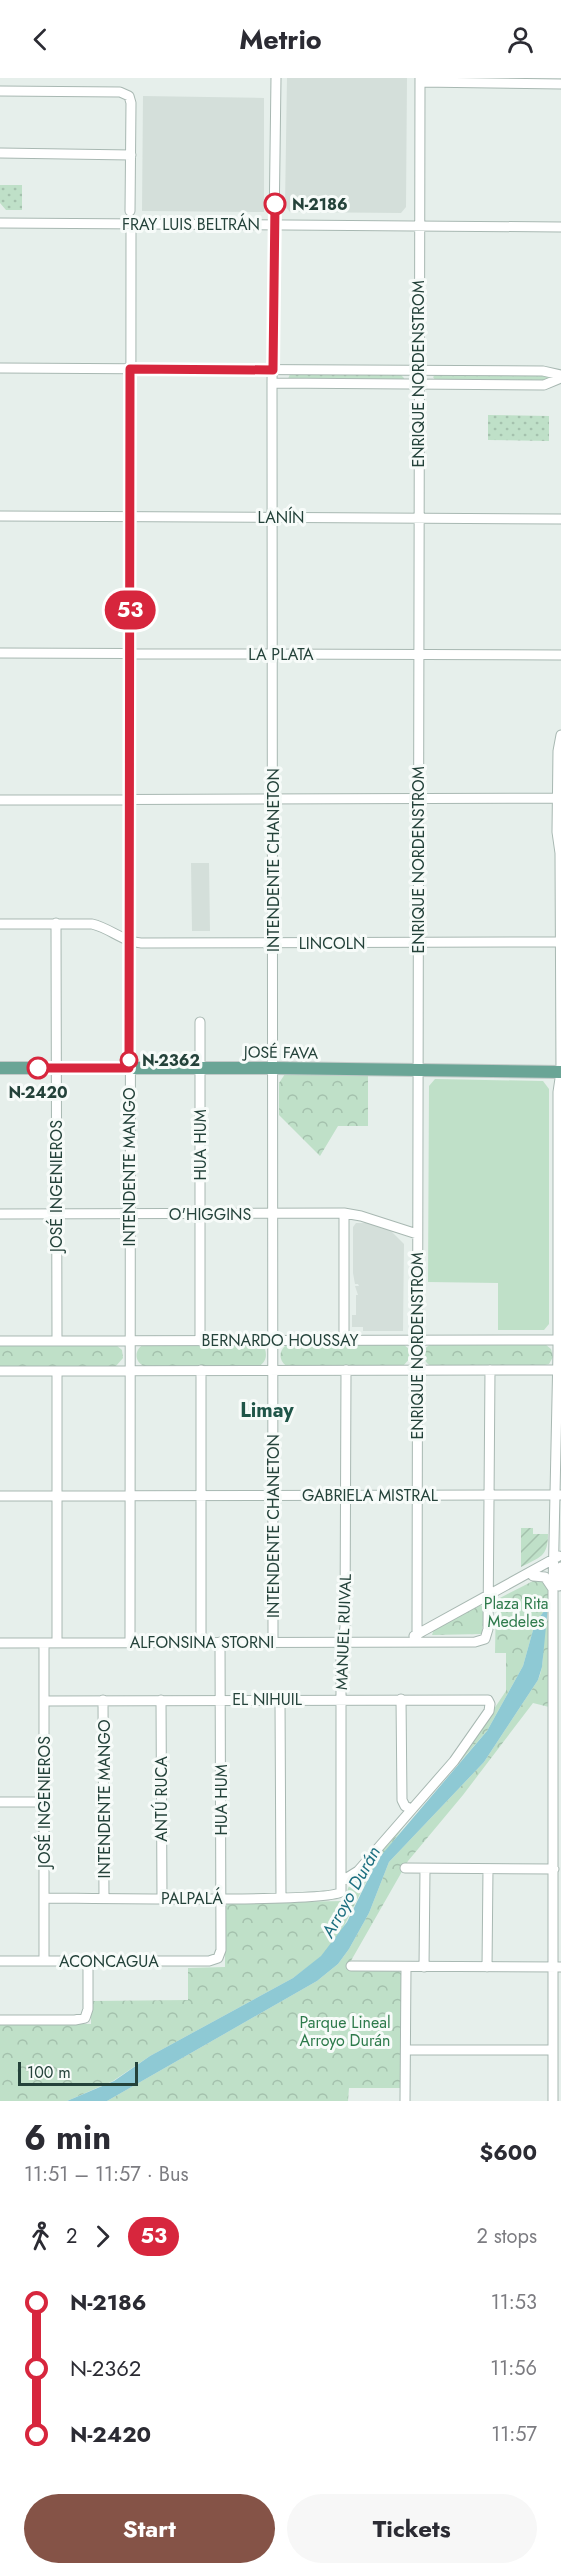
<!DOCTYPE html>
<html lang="en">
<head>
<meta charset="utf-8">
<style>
	:root { --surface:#fff; --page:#f7f7f7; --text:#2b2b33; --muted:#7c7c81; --accent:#855347 }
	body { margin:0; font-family:Jost,sans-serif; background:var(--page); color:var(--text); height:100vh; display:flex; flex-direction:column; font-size:22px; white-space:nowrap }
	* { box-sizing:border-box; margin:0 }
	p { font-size:20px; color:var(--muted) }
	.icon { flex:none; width:33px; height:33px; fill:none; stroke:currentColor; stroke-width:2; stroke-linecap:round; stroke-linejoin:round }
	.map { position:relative; height:2023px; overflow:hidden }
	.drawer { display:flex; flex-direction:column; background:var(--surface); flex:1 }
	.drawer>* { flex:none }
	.badge { padding:0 12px; border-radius:20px; font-size:21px; line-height:39px }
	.scale { position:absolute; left:18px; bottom:15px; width:120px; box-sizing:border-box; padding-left:6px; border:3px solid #24423a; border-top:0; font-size:16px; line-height:21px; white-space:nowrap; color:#24423a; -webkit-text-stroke:4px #f7fbf9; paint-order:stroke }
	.map>.badge { position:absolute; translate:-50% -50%; box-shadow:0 0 0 3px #fff }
	.legs { display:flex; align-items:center; gap:9px; height:66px; padding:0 24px; font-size:20px }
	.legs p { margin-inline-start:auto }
	.headline { display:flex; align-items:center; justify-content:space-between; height:102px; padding:0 24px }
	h1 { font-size:33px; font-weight:700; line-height:45px }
	.action { display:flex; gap:12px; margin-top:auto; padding:12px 24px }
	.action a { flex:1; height:69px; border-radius:36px; background:var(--accent); color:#fff; font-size:24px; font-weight:700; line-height:69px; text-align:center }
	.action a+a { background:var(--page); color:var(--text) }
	ul { padding:0 24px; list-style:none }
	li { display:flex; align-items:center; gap:21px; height:66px; font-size:22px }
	li i { display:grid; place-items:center; width:9px; height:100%; margin:0 8px; background:currentColor }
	li i::after { content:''; width:15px; height:15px; margin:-8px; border:4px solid; border-radius:50%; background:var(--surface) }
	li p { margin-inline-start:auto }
	li:first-child i { background:linear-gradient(#0000 50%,currentColor 0) }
	li:last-child i { background:linear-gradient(currentColor 50%,#0000 0) }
	header { display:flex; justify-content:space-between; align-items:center; height:78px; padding:0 24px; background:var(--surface); font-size:27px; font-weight:700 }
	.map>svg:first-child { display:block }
	.built { fill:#d4dfda }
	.grass { fill:url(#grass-dots) }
	.forest { fill:url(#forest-crowns) }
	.garden { fill:url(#garden-furrows) }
	.pitch { fill:#bfe0c8 }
	.water { fill:#8ec9d4 }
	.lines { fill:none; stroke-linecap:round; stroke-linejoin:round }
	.minor-casing { stroke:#a8b8b2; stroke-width:11 }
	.major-casing { stroke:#c2cac8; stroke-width:14 }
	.minor { stroke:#fff; stroke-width:9 }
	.major { stroke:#6aa596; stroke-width:12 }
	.line-1-casing { stroke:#fff; stroke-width:14 }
	.line-1 { stroke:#d7263d; stroke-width:9 }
	.stop-1-dot { fill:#fff; stroke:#d7263d; stroke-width:3 }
	.labels { text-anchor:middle; stroke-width:6; stroke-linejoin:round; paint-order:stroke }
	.stop-label { font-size:16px; font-weight:bold; fill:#24423a; stroke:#f7fbf9; text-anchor:start }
	.street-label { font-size:16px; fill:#24423a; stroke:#f7fbf9 }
	.park-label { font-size:16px; fill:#2d7a4b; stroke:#f7fbf9 }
	.water-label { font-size:18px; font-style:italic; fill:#1c6f80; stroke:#f7fbf9 }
	.quarter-label { font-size:20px; font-weight:bold; fill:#1f5548; stroke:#f7fbf9 }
</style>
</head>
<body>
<header><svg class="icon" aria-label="back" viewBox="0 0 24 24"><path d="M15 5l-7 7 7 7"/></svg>Metrio<svg class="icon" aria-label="person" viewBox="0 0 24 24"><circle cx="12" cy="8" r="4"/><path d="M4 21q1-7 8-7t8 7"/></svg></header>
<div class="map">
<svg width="561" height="2023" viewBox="0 0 561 2023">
	<defs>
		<pattern id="grass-dots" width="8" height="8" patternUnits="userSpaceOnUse" patternTransform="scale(1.5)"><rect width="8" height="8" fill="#bfe0c8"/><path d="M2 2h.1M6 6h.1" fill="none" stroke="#a4c1ad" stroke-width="1.8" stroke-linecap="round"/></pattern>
		<pattern id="forest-crowns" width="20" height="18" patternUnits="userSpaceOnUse" patternTransform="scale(1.5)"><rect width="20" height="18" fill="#bfe0c8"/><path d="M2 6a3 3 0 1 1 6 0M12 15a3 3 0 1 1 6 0" fill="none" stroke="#a4c1ad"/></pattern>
		<pattern id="garden-furrows" width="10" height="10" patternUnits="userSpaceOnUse" patternTransform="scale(1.5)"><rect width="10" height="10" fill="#bfe0c8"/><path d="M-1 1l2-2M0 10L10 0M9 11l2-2" fill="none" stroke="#a4c1ad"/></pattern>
	</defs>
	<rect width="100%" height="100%" fill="#e6efeb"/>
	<path class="built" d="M287 0H407L406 129 401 135 290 134 285 128Z
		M143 18 264 20V134L142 133Z
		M191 785H209L210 853H192Z
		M356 1145H383L404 1166 403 1253H363V1249H352V1237H356V1217H358L355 1208H359L358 1206H355L353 1195V1149Z"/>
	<path class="grass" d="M0 107H22V132H6L0 125Z
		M290 296 401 297 404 300V302L288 301Z
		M436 296 549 297 550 300 546 303H436L433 299Z
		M488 337 549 338V363L488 362Z"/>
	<path class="forest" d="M285 996H368V1048H338L320 1078 279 1037V1005Z
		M144 1266H259L265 1271C268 1280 264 1287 255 1289L144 1288C134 1283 134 1272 144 1266Z
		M288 1266H403L409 1271 411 1279 403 1288 288 1289C278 1283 278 1272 288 1266Z
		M431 1266H545L551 1271 553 1279 549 1286 541 1288H431C421 1282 421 1271 431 1266Z
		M0 1267H116L122 1272 123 1280 116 1288 0 1289Z
		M539 1500 549 1509V1527L535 1545 523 1588 487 1653 405 1747 370 1796 340 1856 321 1879 293 1900 150 1978 113 2003 67 2023H0V1945L91 1946V1923L188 1922V1890L225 1889V1830L228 1825 345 1823 348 1810 467 1671 506 1613V1575H495L496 1522Z
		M481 1527 484 1532 482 1556 432 1557 434 1551Z
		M550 1537 549 1629 533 1625 463 1717 408 1783 348 1888 398 1892 401 1895V2010H349L348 2023H107L317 1903 338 1886 349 1871 369 1835 389 1784 484 1684 538 1602C548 1581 538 1556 550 1537Z"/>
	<path class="garden" d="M521 1450H533V1456H548C548 1479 540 1479 521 1489Z"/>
	<path class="pitch" d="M435 1001 543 1003 549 1011V1246L544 1252H498V1205L428 1204 429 1008Z"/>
	<path class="water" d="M548 1528 542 1589 538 1602 484 1684 389 1784 369 1835 349 1871 338 1886 317 1903 107 2023H67L114 2003 150 1978 293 1900 321 1878 347 1844 378 1781 487 1653 523 1588 535 1545Z"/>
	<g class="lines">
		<g class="minor-casing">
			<path id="minor" d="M420 4 561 6
				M0 13 120 14 129 18 131 25 130 133
				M0 75 131 77
				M0 145 561 149
				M0 290 543 293 561 297
				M272 305 544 307 561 300
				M0 438 561 441
				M0 575 561 577
				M0 722 557 720
				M56 845 57 1263
				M0 846H92C110 850 123 864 141 865L560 864
				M200 944V1263
				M344 1135V1262
				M0 1136 344 1135 361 1138 417 1156
				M0 1263 561 1262
				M0 1293 561 1292
				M57 1293V1565
				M0 1418 561 1417
				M533 1498 545 1499 553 1511
				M559 1508 561 1489
				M414 1558 559 1478
				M417 1563 420 0
				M130 1564 131 146
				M201 1564V1292
				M273 1564 272 305 276 0
				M0 1565 475 1564 485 1561 488 1551 490 1292
				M44 1565V1883
				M280 1621 281 1820
				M401 1621 402 1722 405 1728 411 1731
				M103 1622 104 1820
				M161 1622 162 1820
				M44 1623 488 1622 490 1626 489 1633 454 1683 358 1793 342 1803
				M0 1724H44
				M405 1790 554 1791
				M44 1820C80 1820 328 1825 341 1814V1577L345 1549 346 1292
				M0 1883H209L218 1880 221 1872 220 1564
				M351 1888 561 1889
				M424 1889 425 1791
				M487 1889 488 1791
				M0 1942H75L85 1940 88 1931V1883
				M406 1972H553
				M405 2023 406 1889
				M553 2023V1511L558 1273V1014L561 994 560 775 557 754 558 673 561 657"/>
		</g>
		<g class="major-casing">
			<path id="major" d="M0 990H274L561 994"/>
		</g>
		<use href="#minor" class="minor"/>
		<use href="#major" class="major"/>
	</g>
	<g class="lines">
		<g class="line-1-casing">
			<path id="line-1" d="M38 990H129L130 291 273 292 275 126"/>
		</g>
		<use href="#line-1" class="line-1"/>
	</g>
	<g class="stop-1-dot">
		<circle cx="275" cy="126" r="10"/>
		<circle cx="129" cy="982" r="8"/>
		<circle cx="38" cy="990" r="10"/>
	</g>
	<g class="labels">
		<g class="stop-label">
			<text x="292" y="132">N-2186</text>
			<text x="142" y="988">N-2362</text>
			<text x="38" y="1020" text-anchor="middle">N-2420</text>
		</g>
		<g class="street-label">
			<text x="191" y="152">FRAY LUIS BELTRÁN</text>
			<text transform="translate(418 296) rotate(-90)" y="6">ENRIQUE NORDENSTROM</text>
			<text x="281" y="445">LANÍN</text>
			<text x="281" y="582">LA PLATA</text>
			<text transform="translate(273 782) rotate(-90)" y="6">INTENDENTE CHANETON</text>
			<text transform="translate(418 782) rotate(-90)" y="6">ENRIQUE NORDENSTROM</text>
			<text x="332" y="871">LINCOLN</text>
			<text transform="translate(281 974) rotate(1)" y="6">JOSÉ FAVA</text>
			<text transform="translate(200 1067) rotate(-90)" y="6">HUA HUM</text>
			<text transform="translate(129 1089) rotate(-90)" y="6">INTENDENTE MANGO</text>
			<text transform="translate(56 1108) rotate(-90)" y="6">JOSÉ INGENIEROS</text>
			<text x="210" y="1142">O'HIGGINS</text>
			<text x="280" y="1268">BERNARDO HOUSSAY</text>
			<text transform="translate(417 1268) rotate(-90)" y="6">ENRIQUE NORDENSTROM</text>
			<text x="370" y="1423">GABRIELA MISTRAL</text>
			<text transform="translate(273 1448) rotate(-90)" y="6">INTENDENTE CHANETON</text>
			<text transform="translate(343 1554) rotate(-88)" y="6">MANUEL RUIVAL</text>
			<text x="202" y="1570">ALFONSINA STORNI</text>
			<text x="267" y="1627">EL NIHUIL</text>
			<text transform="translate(104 1721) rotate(-90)" y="6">INTENDENTE MANGO</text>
			<text transform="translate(161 1721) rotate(-90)" y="6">ANTÚ RUCA</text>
			<text transform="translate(221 1722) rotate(-90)" y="6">HUA HUM</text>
			<text transform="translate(44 1724) rotate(-90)" y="6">JOSÉ INGENIEROS</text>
			<text x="192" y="1826">PALPALÁ</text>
			<text x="109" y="1889">ACONCAGUA</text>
		</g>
		<g class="park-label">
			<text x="516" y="1531">Plaza Rita<tspan x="516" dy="18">Medeles</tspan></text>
			<text x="345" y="1950">Parque Lineal<tspan x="345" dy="18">Arroyo Durán</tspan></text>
		</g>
		<g class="water-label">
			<text transform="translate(351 1814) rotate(-61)" y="6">Arroyo Durán</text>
		</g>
		<g class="quarter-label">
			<text x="267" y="1339">Limay</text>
		</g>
	</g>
</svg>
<div class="scale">100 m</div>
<b class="badge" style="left:130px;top:532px;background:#d7263d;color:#fff">53</b>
</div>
<section class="drawer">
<div class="headline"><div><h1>6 min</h1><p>11:51 – 11:57 · Bus</p></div><b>$600</b></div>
<div class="legs"><svg class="icon" aria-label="walk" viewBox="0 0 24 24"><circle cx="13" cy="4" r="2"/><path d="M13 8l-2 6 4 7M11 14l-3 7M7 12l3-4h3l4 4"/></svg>2<svg class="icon" aria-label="forward" viewBox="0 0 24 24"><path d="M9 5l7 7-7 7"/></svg><b class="badge" style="background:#d7263d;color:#fff">53</b><p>2 stops</p></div>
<ul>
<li><i style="color:#d7263d"></i><b>N-2186</b><p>11:53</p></li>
<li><i style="color:#d7263d"></i><span>N-2362</span><p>11:56</p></li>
<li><i style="color:#d7263d"></i><b>N-2420</b><p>11:57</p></li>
</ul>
<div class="action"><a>Start</a><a>Tickets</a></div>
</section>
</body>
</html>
